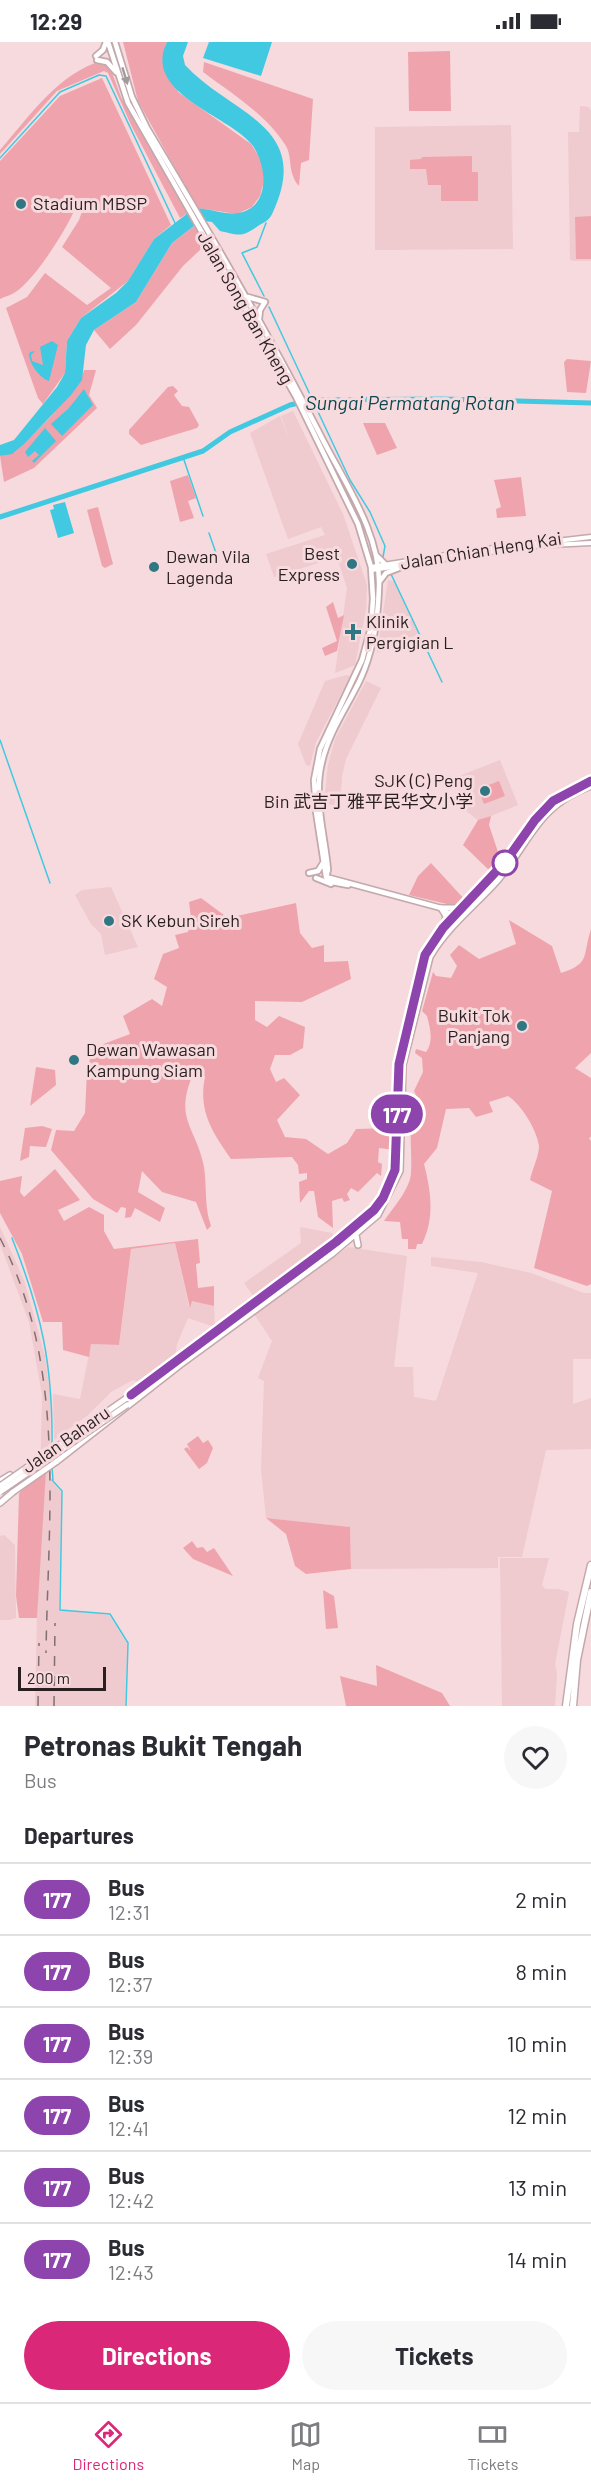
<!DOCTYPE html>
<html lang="en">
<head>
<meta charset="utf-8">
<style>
	:root { --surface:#fff; --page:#f7f7f7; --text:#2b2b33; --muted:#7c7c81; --line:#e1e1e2; --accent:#db2777 }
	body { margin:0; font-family:Barlow,"Noto Sans SC",sans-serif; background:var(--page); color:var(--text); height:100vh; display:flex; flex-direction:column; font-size:22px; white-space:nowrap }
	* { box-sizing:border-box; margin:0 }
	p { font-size:20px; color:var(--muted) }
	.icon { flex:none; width:33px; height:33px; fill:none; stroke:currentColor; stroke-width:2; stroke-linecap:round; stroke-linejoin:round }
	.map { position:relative; height:1664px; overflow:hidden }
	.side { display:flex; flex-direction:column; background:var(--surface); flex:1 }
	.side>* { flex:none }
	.badge { padding:0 12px; border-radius:20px; font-size:21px; line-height:39px }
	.scale { position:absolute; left:18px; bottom:15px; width:88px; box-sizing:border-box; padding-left:6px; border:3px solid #291f20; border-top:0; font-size:16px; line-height:21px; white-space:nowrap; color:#291f20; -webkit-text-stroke:4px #f6dadd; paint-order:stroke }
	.map>.badge { position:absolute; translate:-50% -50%; box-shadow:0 0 0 3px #fff }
	h2 { padding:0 24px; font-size:22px; line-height:54px }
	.round { display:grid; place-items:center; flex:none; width:63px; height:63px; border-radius:32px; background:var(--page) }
	.head { display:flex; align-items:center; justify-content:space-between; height:102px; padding:0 24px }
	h1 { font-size:28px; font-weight:700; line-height:45px }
	.cta { display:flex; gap:12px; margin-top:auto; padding:12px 24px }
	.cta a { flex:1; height:69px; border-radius:36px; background:var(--accent); color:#fff; font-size:24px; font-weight:700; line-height:69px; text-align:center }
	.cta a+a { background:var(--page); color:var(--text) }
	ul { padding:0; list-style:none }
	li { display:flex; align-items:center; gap:18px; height:72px; padding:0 24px; border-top:2px solid var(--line) }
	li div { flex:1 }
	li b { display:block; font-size:22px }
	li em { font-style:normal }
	li .badge { min-width:66px; font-weight:700; text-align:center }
	.status { display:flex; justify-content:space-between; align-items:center; height:42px; padding:0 30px; background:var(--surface); direction:ltr }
	.status svg { height:16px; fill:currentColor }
	.tabs { display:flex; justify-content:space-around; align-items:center; height:84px; border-top:2px solid var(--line); background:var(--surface); font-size:16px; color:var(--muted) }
	.tabs a { display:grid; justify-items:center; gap:3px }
	.tabs .current { color:var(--accent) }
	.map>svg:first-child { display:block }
	.built { fill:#efcace }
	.green { fill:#efa4ad }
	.water { fill:#40c9e0 }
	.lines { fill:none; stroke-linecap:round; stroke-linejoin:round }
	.stream { stroke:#40c9e0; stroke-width:1.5 }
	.river { stroke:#40c9e0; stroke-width:5 }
	.secondary-casing { stroke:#c4a9ac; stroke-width:7 }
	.primary-casing { stroke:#c4a9ac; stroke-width:8 }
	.trunk-casing { stroke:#c4a9ac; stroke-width:8 }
	.motorway-casing { stroke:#c4a9ac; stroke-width:9 }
	.secondary { stroke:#fff; stroke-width:4 }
	.primary { stroke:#fff; stroke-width:4.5 }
	.trunk { stroke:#fff; stroke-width:5 }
	.motorway { stroke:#fff; stroke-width:6 }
	.rail { stroke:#816f71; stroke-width:1.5; stroke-dasharray:10 10; stroke-linecap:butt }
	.trunk-bridge-casing { stroke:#c4a9ac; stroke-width:8; stroke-linecap:butt }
	.trunk-bridge { stroke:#fff; stroke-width:5 }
	.oneway { fill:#9f9a9b }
	.line-casing { stroke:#fff; stroke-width:14 }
	.line { stroke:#8e44ad; stroke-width:9 }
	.poi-dot { fill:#307683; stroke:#f6dadd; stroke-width:2 }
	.stop-dot { fill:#fff; stroke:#8e44ad; stroke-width:3 }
	.labels { text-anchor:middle; stroke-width:6; stroke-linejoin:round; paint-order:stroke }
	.poi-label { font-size:18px; fill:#291f20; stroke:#f6dadd; text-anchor:start }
	.street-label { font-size:18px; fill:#291f20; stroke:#f6dadd }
	.water-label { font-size:20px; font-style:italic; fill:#0c4851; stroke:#f6dadd }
</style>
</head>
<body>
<div class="status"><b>12:29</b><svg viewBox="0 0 49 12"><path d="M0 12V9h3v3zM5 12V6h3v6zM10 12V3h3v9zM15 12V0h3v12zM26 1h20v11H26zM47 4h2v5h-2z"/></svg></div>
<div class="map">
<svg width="591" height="1664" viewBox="0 0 591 1664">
	<rect width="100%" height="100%" fill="#f6dadd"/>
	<path class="built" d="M580 64 589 65 591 69V219H574L570 218 568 90H579Z
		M511 83 513 207 375 208V85Z
		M293 369 343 472 367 543 366 568 355 623 335 631 347 546 337 515 274 535 266 512 325 493 321 485 288 497 250 391 280 374 290 400 281 374Z
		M388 538 394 539 419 592 377 611Z
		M347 633 350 634 348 639 316 700 310 724 306 723 298 702 325 639Z
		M366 639 381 646 346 717 342 734 340 765 324 761 328 723 335 697Z
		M500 718 518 763 479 779 465 768 454 736Z
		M111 845 138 905 105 913 101 892 91 882 75 853 82 848Z
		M0 1185 24 1238 45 1314 50 1352 51 1439 61 1450 59 1568 109 1573 127 1602 125 1664H35L42 1353 29 1280 0 1202Z
		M300 1185 332 1191 335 1197 254 1255 244 1241 301 1201Z
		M175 1201 189 1265 192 1258 214 1264 215 1285 188 1276 177 1302 175 1316 142 1341 133 1338 111 1350 88 1373 54 1398 53 1352 80 1357 91 1302 119 1303 131 1207Z
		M348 1205 407 1214 394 1325H413L414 1355 436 1359 478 1231 431 1224V1215L481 1220 531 1231 584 1251H591V1317H573V1362L591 1356V1407L546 1408 522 1515H498V1526L351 1527 350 1485 266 1476 261 1427 264 1339 258 1336 272 1299 254 1272Z
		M4 1493 15 1503 16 1576 9 1578H0V1494Z
		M500 1516H549L542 1543 545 1547H558L569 1550 555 1622 557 1632 555 1664H502Z"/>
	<path class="green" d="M123 0H167L165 4 178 50 251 102 262 119 264 139 260 154 252 165 237 172 197 166 138 59Z
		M450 9 451 69H409L408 10Z
		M204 20 313 57 309 118 301 121 299 144C286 129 294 114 284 101 264 71 231 51 203 30Z
		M95 21H103L111 28 121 55 188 171 180 176 131 83 108 31 104 29 57 49 0 112V108C26 79 53 37 95 21Z
		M102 36 171 183 154 197 128 239 81 276 67 299 65 331 43 362 38 356 6 266 27 255 45 231 87 263 111 246 62 205 79 178 86 158 79 156C73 179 36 236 17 249 12 253 6 254 0 257V119L60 54Z
		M472 114V130H478V159H441V143H428L426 127H410V118L421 117 422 115Z
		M591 174V217H576L575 175Z
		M195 183 218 228V231L205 210 201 207 183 224 136 283 110 307 94 288 136 260 172 201Z
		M567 317 591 319 586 351 567 350 564 320Z
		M84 328H96L89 353 97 366 34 426 4 440 0 414C19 413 80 347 84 328Z
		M173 344 178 349 174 353 182 364 189 365 199 383 197 386 141 403 129 392V388L168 345Z
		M363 381H385L397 406 377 413Z
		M188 433 196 456 188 459 194 476 180 480 170 439Z
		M521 435 526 474 497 476 496 467 501 465 494 438Z
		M98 465 113 522 105 526 102 524 87 468Z
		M333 560 338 576 344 573 337 609 325 614 322 606 337 599 326 565Z
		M499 739 505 754 484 762 478 747Z
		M491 774 489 783 501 819 493 832 463 803 478 778Z
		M431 821 466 859 461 863H451L409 853 418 834Z
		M201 856 228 876 296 861 300 891 312 906 324 903V920L348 919 351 937 302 960 255 959V978L267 985 279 974 305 985 303 1006 290 1013H275L270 1027 276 1040 284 1036 300 1053 277 1078 285 1095 306 1097 328 1112 347 1101 356 1087 394 1086V1108L379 1106 378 1120 382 1122 381 1134 377 1131 358 1150 351 1146 347 1152 350 1158 344 1160 342 1156 332 1159 333 1186 318 1175 314 1149H309L300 1161 299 1140 307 1137V1131L299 1132 298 1123 292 1115 231 1117C212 1090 198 1069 205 1035L195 1028C172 1077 196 1084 204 1125 207 1144 204 1165 211 1184L207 1188 196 1160 162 1150 142 1129 138 1150 165 1166 160 1180 135 1166 131 1175 125 1176 126 1166 121 1165 117 1171 93 1157 51 1108 56 1088 74 1089 85 1071 87 1028 93 1006 130 992 123 974 152 957 162 964 167 945 154 937 163 912 179 906 175 893 188 890 191 876 189 860Z
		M509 878 552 904 561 931C591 921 582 915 591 887V1011L575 1026 591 1036V1095L589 1096 591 1099V1242L587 1244 534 1226 552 1149 530 1138C532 1128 539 1114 539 1104 537 1088 521 1062 508 1054L489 1060 493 1070 476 1075 469 1066 446 1067 437 1106 424 1122C431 1149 435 1176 422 1202H417L416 1207H408V1197H402L400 1180 384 1179C393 1166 411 1146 411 1130 412 1115 410 1102 411 1087L404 1086 405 1074 417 1069 418 1057 414 1049 423 1030 422 1016 415 1011 416 1007 426 1010C434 999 430 986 427 974L422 969 433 930 436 934 451 936 457 924 450 913 459 903 479 917 516 902Z
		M36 1025 55 1028 56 1043 30 1064Z
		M42 1084 52 1087 46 1105 30 1104 29 1115 20 1119 25 1086Z
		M55 1127 80 1158 58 1168 64 1179 89 1165 104 1173V1189L114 1207 198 1197 200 1221 196 1222 198 1246 214 1244V1264L192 1259 190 1266 175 1201 131 1207 119 1303 91 1302 89 1315 63 1308 62 1280H43L22 1212 0 1171V1139L22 1134 20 1150 24 1155Z
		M198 1394 203 1401 208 1398 213 1406 207 1421 199 1427 184 1407 187 1405 191 1409 187 1402Z
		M46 1429 37 1576H19L16 1554 19 1452 23 1445Z
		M266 1476 350 1485 351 1527 306 1532 295 1524 286 1492Z
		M192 1499 197 1506 203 1505 207 1510 214 1506 233 1534 193 1517 183 1506Z
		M323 1548 334 1554 338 1586 326 1587Z
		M376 1623 442 1651 450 1664H346L340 1634 377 1644Z"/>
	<path class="water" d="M167 0H188L183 14 185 23C231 73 313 83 273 170 269 179 266 179 258 184 241 196 239 193 220 189L212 180 205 179 197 166C209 167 227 173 238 171 271 166 267 124 253 104 232 74 141 52 167 0Z
		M209 0H272L261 34 203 16Z
		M188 171 195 183 172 201 136 260 94 288 86 303 82 338 71 353 24 402 12 412 0 414V403L14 398 57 345 65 331 67 299 81 276 116 251 128 239 154 197Z
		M52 299 58 303 49 339C40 336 30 323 29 313L30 310 35 309 31 313 32 319 43 323 40 305Z
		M84 347 93 363 62 394 51 382 69 366Z
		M45 386 56 399 34 421 32 419 39 413 35 409 28 415 25 410Z
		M65 460 74 491 58 496 50 468 54 467 53 463Z"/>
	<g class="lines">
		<path class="stream" d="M0 116 60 50 99 33 106 34 175 181
			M264 254 242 211 257 205 266 181
			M269 265 350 438 370 470 385 504 383 515
			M183 415 203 474
			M209 491 216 511
			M391 532 442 640
			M0 698 50 841
			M12 1196C42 1272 53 1323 52 1405
			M52 1425 53 1438
			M52 1438 62 1449 60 1568 110 1572 128 1601 126 1664"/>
		<path class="river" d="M0 475 203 409 230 390 290 363 312 358 442 357 591 361"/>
		<g class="secondary-casing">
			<path id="secondary" d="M371 525 477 508 591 495
				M372 528 530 504 591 501"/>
		</g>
		<g class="primary-casing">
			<path id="primary" d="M108 0 128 61 296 355 358 482 371 525 373 557 371 585 362 618 320 707 314 738 316 770 326 835
				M115 0 132 55 147 86C208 188 269 292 323 398 346 443 381 493 379 545 378 577 374 608 360 638 347 665 329 690 322 720 313 756 325 793 328 828L326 835
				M96 14 103 8 106 0
				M97 18 107 20 116 30
				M248 255 265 260
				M259 277 260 268 265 260
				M376 513 386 523
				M380 539 386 531 407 523
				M309 831 318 829 323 821
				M326 835 441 866 454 876
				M326 835 332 840 348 843
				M316 836 331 842"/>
		</g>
		<g class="trunk-casing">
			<path id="trunk" d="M441 866H463
				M441 866 446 874 444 883
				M356 1193 358 1203
				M129 1354 338 1199 374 1168 383 1156 395 1128 399 1022 425 913 443 886 506 819 535 778 553 759 591 739
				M56 1420 180 1323 332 1212 378 1173 400 1129 403 1023 430 915C447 885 475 864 498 838 531 799 537 764 591 744
				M0 1439 10 1433
				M0 1461 13 1450"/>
		</g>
		<g class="motorway-casing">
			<path id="motorway" d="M566 1664 577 1582 591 1523
				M573 1664 577 1618 591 1550"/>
		</g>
		<use href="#secondary" class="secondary"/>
		<use href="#primary" class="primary"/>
		<use href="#trunk" class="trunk"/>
		<use href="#motorway" class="motorway"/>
		<path class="rail" d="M0 1196C67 1324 48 1472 46 1611
			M38 1664 39 1601
			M54 1664 55 1581"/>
		<g class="trunk-bridge-casing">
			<path id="trunk-bridge" d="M0 1444 131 1353
				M0 1450 127 1363
				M13 1450 56 1420"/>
		</g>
		<use href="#trunk-bridge" class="trunk-bridge"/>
	</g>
	<defs><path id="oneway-solid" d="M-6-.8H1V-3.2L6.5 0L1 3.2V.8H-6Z" transform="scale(1.5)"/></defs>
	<use class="oneway" href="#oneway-solid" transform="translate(125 34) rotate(73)"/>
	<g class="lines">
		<g class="line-casing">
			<path id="line" d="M131 1353 336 1200 374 1168 383 1156 395 1128 399 1022 425 913 443 886 506 819 535 778 553 759 591 739"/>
		</g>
		<use href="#line" class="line"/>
	</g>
	<g class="poi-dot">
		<circle cx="21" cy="162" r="6"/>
		<circle cx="352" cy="522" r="6"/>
		<circle cx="154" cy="525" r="6"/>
		<path d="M350 581h6v6h6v6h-6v6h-6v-6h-6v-6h6z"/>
		<circle cx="485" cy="749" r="6"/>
		<circle cx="109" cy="879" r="6"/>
		<circle cx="522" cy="984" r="6"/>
		<circle cx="74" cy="1018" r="6"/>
	</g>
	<circle class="stop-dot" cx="505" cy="821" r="12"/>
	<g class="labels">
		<g class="poi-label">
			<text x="33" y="168">Stadium MBSP</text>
			<text x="340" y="518" text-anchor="end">Best<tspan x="340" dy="21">Express</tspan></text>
			<text x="166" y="521">Dewan Vila<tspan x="166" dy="21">Lagenda</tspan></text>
			<text x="366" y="586">Klinik<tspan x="366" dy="21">Pergigian L</tspan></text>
			<text x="473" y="745" text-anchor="end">SJK (C) Peng<tspan x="473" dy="21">Bin 武吉丁雅平民华文小学</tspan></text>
			<text x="121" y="885">SK Kebun Sireh</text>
			<text x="510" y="980" text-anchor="end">Bukit Tok<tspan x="510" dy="21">Panjang</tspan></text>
			<text x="86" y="1014">Dewan Wawasan<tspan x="86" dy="21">Kampung Siam</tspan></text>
		</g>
		<g class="street-label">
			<text transform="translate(245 266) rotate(60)" y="6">Jalan Song Ban Kheng</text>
			<text transform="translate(481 509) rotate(-9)" y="6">Jalan Chian Heng Kai</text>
			<text transform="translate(66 1398) rotate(-35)" y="6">Jalan Baharu</text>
		</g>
		<g class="water-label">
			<text x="410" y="368">Sungai Permatang Rotan</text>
		</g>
	</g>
</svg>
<div class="scale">200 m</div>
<b class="badge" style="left:397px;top:1072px;background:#8e44ad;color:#fff">177</b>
</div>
<section class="side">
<div class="head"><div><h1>Petronas Bukit Tengah</h1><p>Bus</p></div><a class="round"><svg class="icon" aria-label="heart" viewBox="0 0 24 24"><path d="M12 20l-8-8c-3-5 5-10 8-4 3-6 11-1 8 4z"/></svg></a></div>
<h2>Departures</h2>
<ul>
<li><span class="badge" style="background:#8e44ad;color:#fff">177</span><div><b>Bus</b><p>12:31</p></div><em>2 min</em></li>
<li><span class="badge" style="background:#8e44ad;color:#fff">177</span><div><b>Bus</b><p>12:37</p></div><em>8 min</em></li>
<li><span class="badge" style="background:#8e44ad;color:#fff">177</span><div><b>Bus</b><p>12:39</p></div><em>10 min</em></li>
<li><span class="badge" style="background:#8e44ad;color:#fff">177</span><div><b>Bus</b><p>12:41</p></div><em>12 min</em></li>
<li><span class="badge" style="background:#8e44ad;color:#fff">177</span><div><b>Bus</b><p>12:42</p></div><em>13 min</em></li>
<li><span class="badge" style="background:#8e44ad;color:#fff">177</span><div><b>Bus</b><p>12:43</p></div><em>14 min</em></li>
</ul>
<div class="cta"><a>Directions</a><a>Tickets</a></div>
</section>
<nav class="tabs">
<a class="current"><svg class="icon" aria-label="directions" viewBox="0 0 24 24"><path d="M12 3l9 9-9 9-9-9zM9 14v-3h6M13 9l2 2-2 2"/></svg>Directions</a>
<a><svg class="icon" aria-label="map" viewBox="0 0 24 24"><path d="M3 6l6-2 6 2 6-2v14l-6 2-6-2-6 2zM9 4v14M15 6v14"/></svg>Map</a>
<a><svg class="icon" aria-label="tickets" viewBox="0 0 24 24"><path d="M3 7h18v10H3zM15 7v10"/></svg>Tickets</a>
</nav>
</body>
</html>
